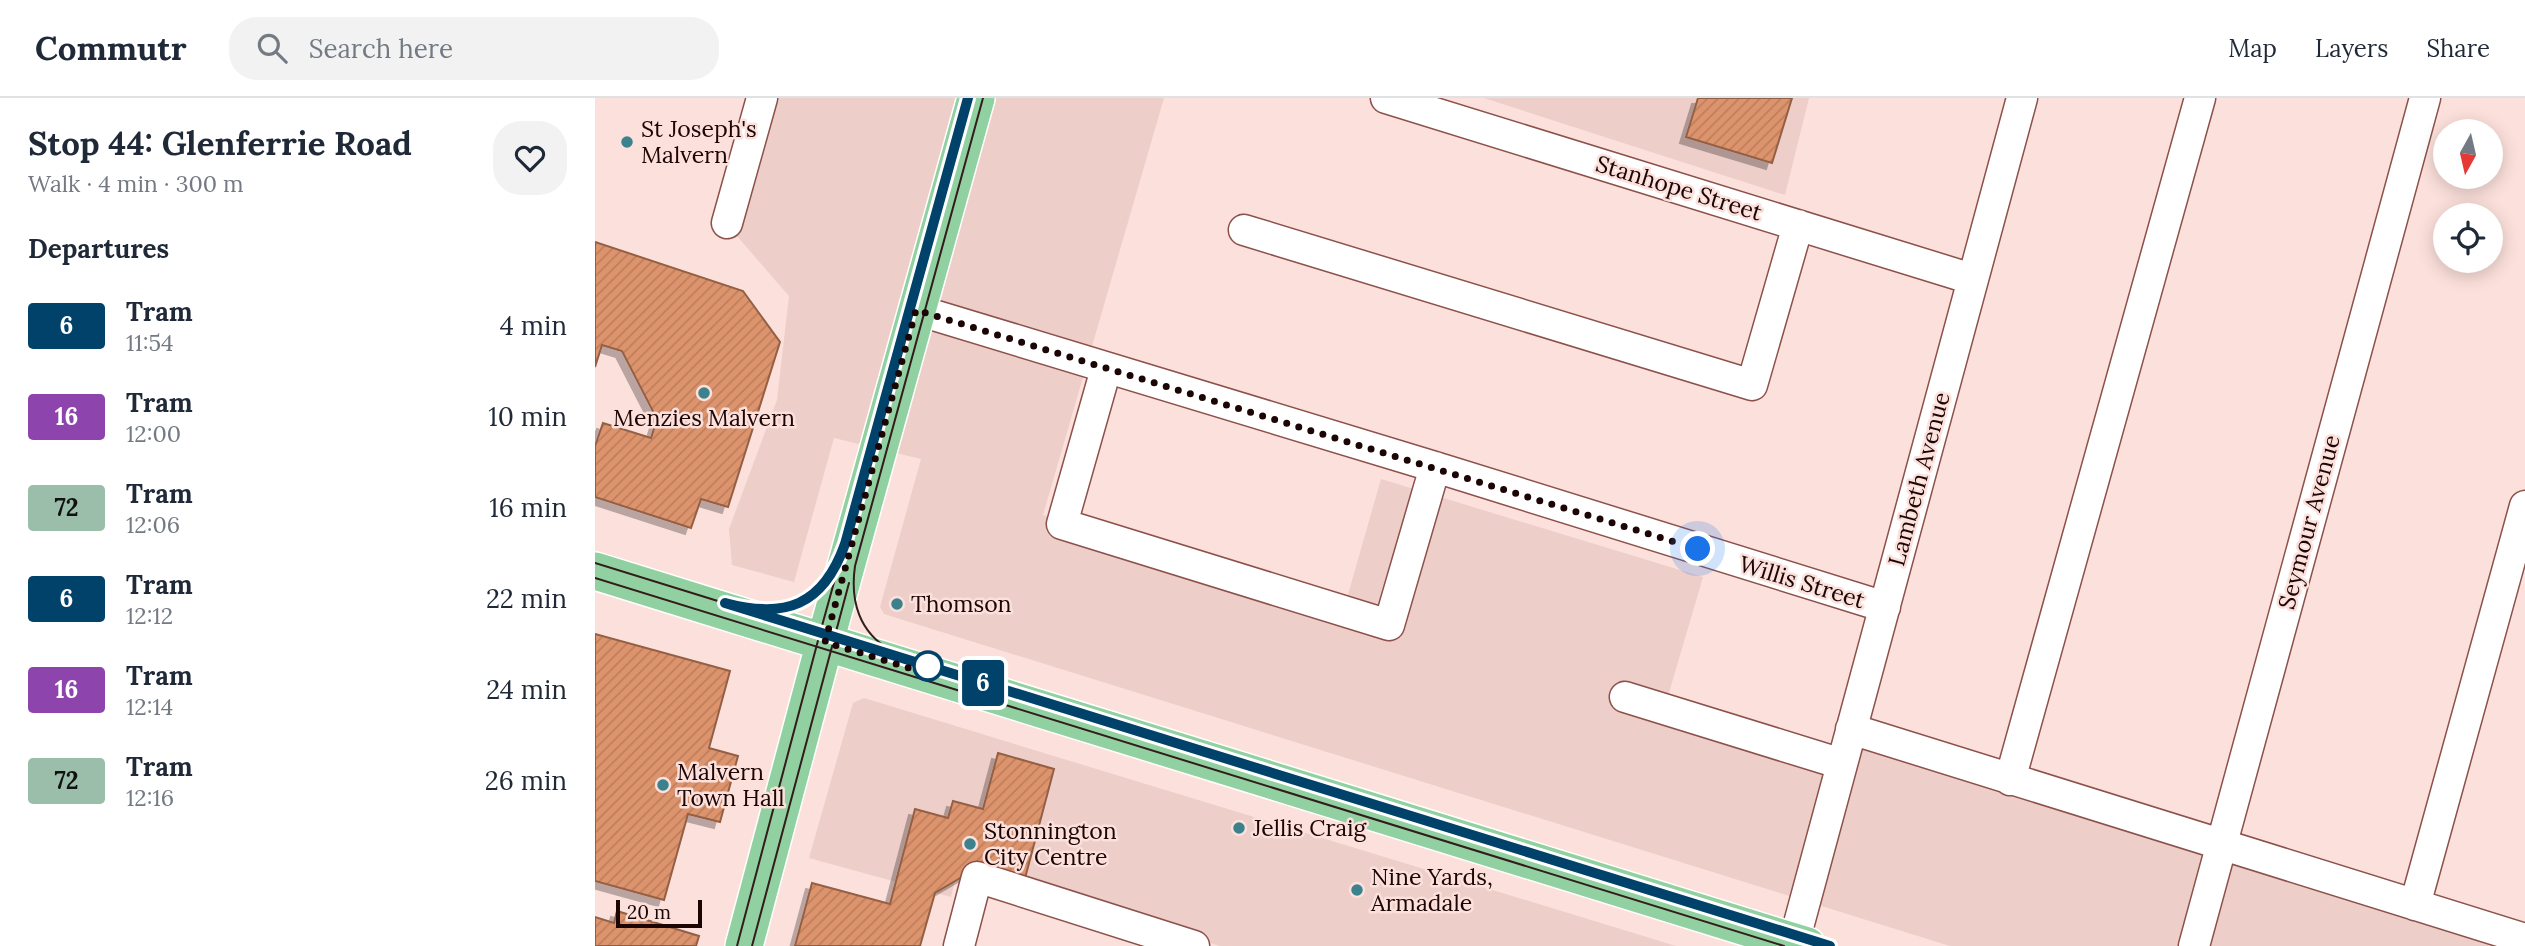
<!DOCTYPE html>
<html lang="en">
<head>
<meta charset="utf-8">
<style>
	:root { --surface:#fff; --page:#f2f2f3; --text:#1f2937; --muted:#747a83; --line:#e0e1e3 }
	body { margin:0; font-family:Lora,serif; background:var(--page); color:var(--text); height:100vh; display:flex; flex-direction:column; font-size:26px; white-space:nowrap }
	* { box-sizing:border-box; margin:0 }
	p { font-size:23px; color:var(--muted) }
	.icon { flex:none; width:38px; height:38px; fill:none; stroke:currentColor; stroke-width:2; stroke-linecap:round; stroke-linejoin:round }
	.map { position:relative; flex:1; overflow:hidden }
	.side { display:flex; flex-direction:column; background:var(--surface); width:595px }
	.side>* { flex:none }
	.badge { padding:0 14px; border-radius:5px; font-size:24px; line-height:46px }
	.needle { width:46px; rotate:188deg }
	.controls { position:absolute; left:1838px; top:21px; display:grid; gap:14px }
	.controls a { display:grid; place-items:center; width:70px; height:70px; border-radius:50%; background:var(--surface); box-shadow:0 4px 18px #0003; font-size:35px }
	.scale { position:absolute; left:21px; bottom:18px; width:86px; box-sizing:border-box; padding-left:7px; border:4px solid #1c0605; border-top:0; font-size:19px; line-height:24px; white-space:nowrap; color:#1c0605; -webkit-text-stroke:5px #fce0db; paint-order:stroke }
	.you { position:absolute; width:35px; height:35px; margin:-18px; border:5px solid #fff; border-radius:50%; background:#1a73e8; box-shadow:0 0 0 10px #1a73e833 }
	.map>.badge { position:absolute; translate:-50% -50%; box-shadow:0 0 0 4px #fff }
	h2 { padding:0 28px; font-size:26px; line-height:63px }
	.round { display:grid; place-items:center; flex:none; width:74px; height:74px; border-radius:28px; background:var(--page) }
	.headline { display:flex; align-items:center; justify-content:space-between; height:119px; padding:0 28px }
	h1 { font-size:33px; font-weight:800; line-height:52px }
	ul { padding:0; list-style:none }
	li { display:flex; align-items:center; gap:21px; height:91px; padding:0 28px }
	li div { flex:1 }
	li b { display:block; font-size:26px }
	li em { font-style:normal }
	li .badge { min-width:77px; font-weight:700; text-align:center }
	header { display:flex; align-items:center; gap:42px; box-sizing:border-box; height:98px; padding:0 35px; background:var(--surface); border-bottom:2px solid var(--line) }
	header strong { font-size:33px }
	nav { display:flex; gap:38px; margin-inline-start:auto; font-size:24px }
	.search { width:490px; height:63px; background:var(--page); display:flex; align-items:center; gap:18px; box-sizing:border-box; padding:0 24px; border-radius:28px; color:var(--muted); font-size:26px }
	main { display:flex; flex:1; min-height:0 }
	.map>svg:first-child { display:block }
	.built { fill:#edcec9 }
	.building { fill:url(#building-hatch); stroke:#946045; stroke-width:2; filter:url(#shadow) }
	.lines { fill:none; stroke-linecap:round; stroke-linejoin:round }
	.minor-casing { stroke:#8b514a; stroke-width:33 }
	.major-casing { stroke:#fff; stroke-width:40 }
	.minor { stroke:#fff; stroke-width:30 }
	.major { stroke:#91d0a0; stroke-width:37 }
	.tram { stroke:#331c1b; stroke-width:2 }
	.line-casing { stroke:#fff; stroke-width:16 }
	.line { stroke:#01426a; stroke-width:10 }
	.walk { stroke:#1c0605; stroke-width:7; stroke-dasharray:0 12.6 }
	.poi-dot { fill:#3c828d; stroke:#fce0db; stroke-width:2.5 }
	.stop-dot { fill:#fff; stroke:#01426a; stroke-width:3.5 }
	.labels { text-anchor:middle; stroke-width:5; stroke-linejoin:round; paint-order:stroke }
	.poi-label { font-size:23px; fill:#1c0605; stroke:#fce0db; text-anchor:start }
	.street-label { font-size:23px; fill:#1c0605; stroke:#fce0db }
</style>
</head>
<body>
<header>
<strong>Commutr</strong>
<div class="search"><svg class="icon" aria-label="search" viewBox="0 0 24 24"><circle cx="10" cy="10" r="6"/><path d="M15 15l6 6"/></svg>Search here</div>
<nav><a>Map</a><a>Layers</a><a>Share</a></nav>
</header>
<main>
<section class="side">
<div class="headline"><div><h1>Stop 44: Glenferrie Road</h1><p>Walk · 4 min · 300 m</p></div><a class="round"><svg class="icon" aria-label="heart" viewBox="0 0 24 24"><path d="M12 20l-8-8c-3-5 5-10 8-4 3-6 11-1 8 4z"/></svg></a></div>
<h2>Departures</h2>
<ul>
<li><span class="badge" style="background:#01426a;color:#fff">6</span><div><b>Tram</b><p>11:54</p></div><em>4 min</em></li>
<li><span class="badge" style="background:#8e44ad;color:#fff">16</span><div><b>Tram</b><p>12:00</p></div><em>10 min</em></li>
<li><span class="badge" style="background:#9abeaa;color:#111">72</span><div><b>Tram</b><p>12:06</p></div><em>16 min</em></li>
<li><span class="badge" style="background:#01426a;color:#fff">6</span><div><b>Tram</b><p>12:12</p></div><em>22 min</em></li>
<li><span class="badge" style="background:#8e44ad;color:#fff">16</span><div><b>Tram</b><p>12:14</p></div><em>24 min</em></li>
<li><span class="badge" style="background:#9abeaa;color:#111">72</span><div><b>Tram</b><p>12:16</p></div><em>26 min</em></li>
</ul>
</section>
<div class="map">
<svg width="1930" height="848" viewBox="0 0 1930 848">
	<defs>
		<pattern id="building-hatch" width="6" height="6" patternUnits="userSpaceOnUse" patternTransform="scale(1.75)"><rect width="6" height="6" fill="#dd946d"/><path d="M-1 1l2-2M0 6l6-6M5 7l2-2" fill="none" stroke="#bd7e5d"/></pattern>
		<filter id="shadow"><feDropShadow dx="-6" dy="6" stdDeviation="0" flood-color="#0004"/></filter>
	</defs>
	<rect width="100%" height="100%" fill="#fce0db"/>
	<path class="built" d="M173 0H569L448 417 750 507 786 381 1108 479 1068 615 1212 661 1283 649 1925 848H1355L289 516 285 509 326 361 239 340 199 484 137 467 134 431 182 302 194 198 135 130Z
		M889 0H1214L1190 97Z
		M269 600 1081 848H625L379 772 361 778 356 799 214 760 258 605Z"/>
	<path class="building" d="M1103 0H1197L1177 65 1091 39Z
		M0 144 148 193 185 244 133 409 106 401 96 430 0 399V348L8 325 56 340 62 321 27 253 7 247 0 269Z
		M0 536 135 573 114 650 143 658 125 724 93 716 69 802 0 783Z
		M403 655 459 671 429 784 379 772 340 795 325 848H200L217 785 295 806 320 711 353 720 358 703 388 711Z
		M22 813 104 838 101 848H0V819L19 825Z"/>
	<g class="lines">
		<g class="minor-casing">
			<path id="minor" d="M791 0 1377 181
				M132 125 167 0
				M649 132 1157 287 1203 127
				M322 212 840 369 1290 509
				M511 271 467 426 794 527 840 369
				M1030 599 1247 666
				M1256 631 1930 841
				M1415 682 1605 0
				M1820 807 1930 408
				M1199 844 1427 0
				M364 848 382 779 599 848
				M1599 848 1830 0"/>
		</g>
		<g class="major-casing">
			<path id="major" d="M0 473 1212 848
				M149 848 228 551 381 0"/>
		</g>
		<use href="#minor" class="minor"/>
		<use href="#major" class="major"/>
		<path class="tram" d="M0 465 139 508
			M0 480 1189 848
			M130 505 1235 848
			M163 512C195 514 222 499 239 471
			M297 553C264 535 255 503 260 468L388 0
			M142 848 225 535 373 0
			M157 848 254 485"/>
	</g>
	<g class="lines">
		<g class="line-casing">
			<path id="line" d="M373 0 250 446C228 508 190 521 130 505L1235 848"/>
		</g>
		<use href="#line" class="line"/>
		<path class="walk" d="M333 568 330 575 230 544 321 212 1103 451"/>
	</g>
	<g class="poi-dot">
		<circle cx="32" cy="44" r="7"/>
		<circle cx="109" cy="295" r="7"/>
		<circle cx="302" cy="506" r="7"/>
		<circle cx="68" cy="687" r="7"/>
		<circle cx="644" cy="730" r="7"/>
		<circle cx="375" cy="746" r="7"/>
		<circle cx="762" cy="792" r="7"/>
	</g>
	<circle class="stop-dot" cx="333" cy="568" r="14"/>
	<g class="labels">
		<g class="poi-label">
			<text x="46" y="39">St Joseph's<tspan x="46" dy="26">Malvern</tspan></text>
			<text x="109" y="328" text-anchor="middle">Menzies Malvern</text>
			<text x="316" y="514">Thomson</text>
			<text x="82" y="682">Malvern<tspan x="82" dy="26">Town Hall</tspan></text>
			<text x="658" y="738">Jellis Craig</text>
			<text x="389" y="741">Stonnington<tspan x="389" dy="26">City Centre</tspan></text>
			<text x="776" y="787">Nine Yards,<tspan x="776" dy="26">Armadale</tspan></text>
		</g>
		<g class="street-label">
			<text transform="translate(1084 90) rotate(17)" y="8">Stanhope Street</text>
			<text transform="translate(1324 381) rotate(-75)" y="8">Lambeth Avenue</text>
			<text transform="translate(1714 424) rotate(-75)" y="8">Seymour Avenue</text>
			<text transform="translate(1207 484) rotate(17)" y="8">Willis Street</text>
		</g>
	</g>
</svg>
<div class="controls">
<a><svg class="needle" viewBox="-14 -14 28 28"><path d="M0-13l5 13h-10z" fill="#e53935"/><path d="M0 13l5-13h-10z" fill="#747a83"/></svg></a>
<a><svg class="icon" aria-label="locate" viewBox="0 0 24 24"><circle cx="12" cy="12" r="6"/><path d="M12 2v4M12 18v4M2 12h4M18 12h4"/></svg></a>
</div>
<div class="scale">20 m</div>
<div class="you" style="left:1103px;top:451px"></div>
<b class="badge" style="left:388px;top:585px;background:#01426a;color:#fff">6</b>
</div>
</main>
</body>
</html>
